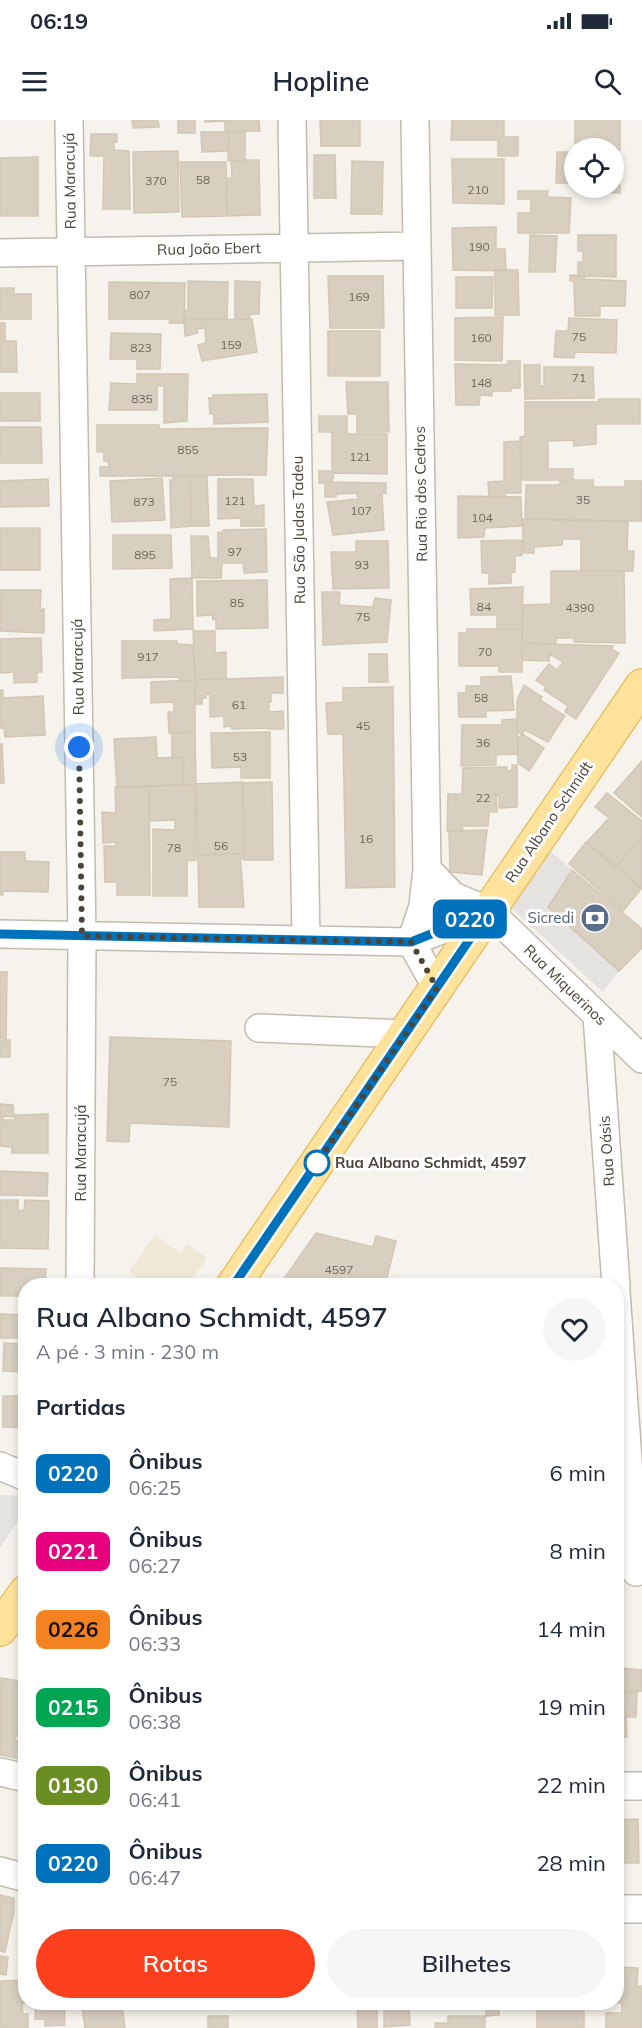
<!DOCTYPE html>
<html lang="pt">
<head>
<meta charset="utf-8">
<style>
	:root { --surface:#fff; --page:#f6f6f7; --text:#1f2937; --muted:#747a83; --accent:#fc3f1d }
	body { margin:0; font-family:Mulish,sans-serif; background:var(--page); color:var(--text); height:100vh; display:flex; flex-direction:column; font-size:22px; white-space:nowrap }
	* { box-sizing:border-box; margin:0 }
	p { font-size:20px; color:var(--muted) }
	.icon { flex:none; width:33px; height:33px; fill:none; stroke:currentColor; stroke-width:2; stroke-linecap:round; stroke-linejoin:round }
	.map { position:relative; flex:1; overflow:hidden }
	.panel { position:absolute; left:18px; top:1158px; width:606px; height:732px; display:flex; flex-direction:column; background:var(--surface); border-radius:24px; box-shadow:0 3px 9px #0003 }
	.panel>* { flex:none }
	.badge { padding:0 12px; border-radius:9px; font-size:21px; line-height:39px }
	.buttons { position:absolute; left:564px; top:18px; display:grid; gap:12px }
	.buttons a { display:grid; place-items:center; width:60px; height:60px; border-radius:50%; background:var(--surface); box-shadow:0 3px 9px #0003; font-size:30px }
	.you { position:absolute; width:30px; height:30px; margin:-15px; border:4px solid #fff; border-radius:50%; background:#1a73e8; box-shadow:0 0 0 9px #1a73e833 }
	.map>.badge { position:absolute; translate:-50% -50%; box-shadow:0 0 0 3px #fff }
	h2 { padding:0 18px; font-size:22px; line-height:54px }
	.round { display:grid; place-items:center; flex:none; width:63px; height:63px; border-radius:32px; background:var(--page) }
	.overview { display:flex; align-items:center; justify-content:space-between; height:102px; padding:0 18px }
	h1 { font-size:28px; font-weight:600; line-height:45px }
	.cta { display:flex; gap:12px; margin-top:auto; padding:12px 18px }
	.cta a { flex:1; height:69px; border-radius:36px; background:var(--accent); color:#fff; font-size:24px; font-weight:600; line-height:69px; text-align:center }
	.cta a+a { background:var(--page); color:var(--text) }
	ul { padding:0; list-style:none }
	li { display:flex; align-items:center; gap:18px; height:78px; padding:0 18px }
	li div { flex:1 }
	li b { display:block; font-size:22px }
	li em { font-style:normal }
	li .badge { min-width:66px; font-weight:700; text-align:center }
	.status { display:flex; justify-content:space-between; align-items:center; height:42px; padding:0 30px; background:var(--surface); direction:ltr }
	.status svg { height:16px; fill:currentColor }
	header { display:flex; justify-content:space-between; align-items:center; height:78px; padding:0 18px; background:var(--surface); font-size:27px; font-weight:600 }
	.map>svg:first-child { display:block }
	.education { fill:#efe8d6 }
	.parking { fill:#e5e3e0 }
	.building { fill:#d8cfc1; stroke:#d3c7b4; stroke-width:1.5 }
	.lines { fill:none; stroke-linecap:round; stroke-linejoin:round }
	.minor-casing { stroke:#c2bbae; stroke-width:30 }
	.major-casing { stroke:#e6c16a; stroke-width:36 }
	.minor { stroke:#fff; stroke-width:27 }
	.major { stroke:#ffe39c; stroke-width:33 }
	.line-casing { stroke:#fff; stroke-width:14 }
	.line { stroke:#0072bc; stroke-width:9 }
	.walk { stroke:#4b4439; stroke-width:6; stroke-dasharray:0 10.8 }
	.stop-dot { fill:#fff; stroke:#0072bc; stroke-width:3 }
	.labels { text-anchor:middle; stroke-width:6; stroke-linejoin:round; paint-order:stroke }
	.number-label { font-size:12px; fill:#6e675b }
	.street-label { font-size:15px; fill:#4b4439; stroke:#fff }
	.service-label { font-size:15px; fill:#4e5e75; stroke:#fff; text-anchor:end }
	.stop-label { font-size:15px; font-weight:bold; fill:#4b4439; stroke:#fff; text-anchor:start }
</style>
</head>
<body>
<div class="status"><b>06:19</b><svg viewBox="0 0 49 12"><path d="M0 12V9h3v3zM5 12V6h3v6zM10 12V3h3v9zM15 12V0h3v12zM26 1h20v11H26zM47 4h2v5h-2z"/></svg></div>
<header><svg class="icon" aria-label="menu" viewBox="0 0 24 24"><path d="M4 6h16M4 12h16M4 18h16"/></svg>Hopline<svg class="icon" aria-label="search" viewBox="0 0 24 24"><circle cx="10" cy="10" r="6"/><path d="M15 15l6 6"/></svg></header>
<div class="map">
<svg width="642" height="1908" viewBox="0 0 642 1908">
	<rect width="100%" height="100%" fill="#f6f3ec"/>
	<path class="education" d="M155 1115 180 1133 187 1124 207 1138 188 1165H135L139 1159 129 1151Z"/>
	<path class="parking" d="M548 729 572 750 548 787 619 851 603 872 508 785Z
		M0 1375 26 1376 25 1390 0 1428Z"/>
	<path class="building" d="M132 0H158L159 7 133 8Z
		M178 0H195V13H178Z
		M205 0H259L260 11 225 12V1L205 2Z
		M320 0H360V26H321Z
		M452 0H504V17H518V36H498V20H451Z
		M575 0H620V30L578 28V23H575Z
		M201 12H229L228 31 202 32Z
		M229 12H245V40L228 41Z
		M91 14H117V22L114 21V30L129 31 130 89H103L104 36H90Z
		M178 31 179 92 134 93 133 32Z
		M557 32H574V63H556Z
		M614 32H618L620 73 597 72V68H614Z
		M314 35H335L336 78H314Z
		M38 37V96H0V38Z
		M452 39H504V84L453 83Z
		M231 40H259L260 95 227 96 226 58H232Z
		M352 41 383 42 382 94H351Z
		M180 42H226L227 96 182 97Z
		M518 71H548L547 77 571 78 569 113H518V93H531V79H518Z
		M496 107V129H505L506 151 453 150 452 108Z
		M530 115 557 116 555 152H529Z
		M578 115H616V157L578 156V142H583V131H578Z
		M495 150H518L519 195H495Z
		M570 155 585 156 584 159 626 161 625 186H600V196H575L574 161H570Z
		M328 156H383L384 208H330Z
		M456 157H493L492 188H456Z
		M188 161 228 162 227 199 184 200V190H188Z
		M235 161 260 162 259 194H250L249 199H235Z
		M109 162 185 163 184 203H169L170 199H109Z
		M0 168H14V174H31V199H0Z
		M503 197 502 241 455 240V198Z
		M569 198 617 200 616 233 575 232 574 238 554 237 556 211H568Z
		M252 199 257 232 202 241 198 225 206 223 205 208 197 209 198 213 185 216 184 200Z
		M0 203H5V221H16L17 252H0Z
		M328 211H380V256H328Z
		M111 213 161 214 160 249H137V239H110Z
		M508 241H520V268H511V271H492V276L480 275 479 285H456L455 244 507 245Z
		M524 245H540V266H544V247H593L594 278 525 279Z
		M137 254H188L187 301 164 303V266H157V290H109L111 263 137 264Z
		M346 262H388L389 312H357V294H348Z
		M0 273H40V301H0Z
		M267 274 268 302 214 304V294H210L209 278H213V275Z
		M599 279H640V304H596V324L574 326 573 320 548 321V349H573V360H521L520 317 525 316V282H599Z
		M319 296H347V312H319Z
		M97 305H159V309L268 308 266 355 100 356V347H109L108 341H104V332H97Z
		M0 307H41L42 343H0Z
		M332 312H347V314H387V354L334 353 332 362 319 363V351H332Z
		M504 322 520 321 521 373H505V377L489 376 488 362 504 361Z
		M173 356H190L191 406 171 408 170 360H173Z
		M190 356H207L209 406H191Z
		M162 358 165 400 112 402 110 361Z
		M48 359 49 386 0 387V361Z
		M218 359H253L254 386 264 385V406H241V398L218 399Z
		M560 360H593V367H625V361H642V401L525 399 526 365H560Z
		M325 362 386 363V373L382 374 384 410 333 415 327 382 358 379 357 373 336 374V377H325Z
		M458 376 521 377 522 406 485 408 484 417 458 418Z
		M522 399 628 402 627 431H634L633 451H581V419H563L562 425 534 427V433H524Z
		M0 408H40V450H0Z
		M266 409 267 452 244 453 243 443H222L221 458H192L191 416H208L210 438H218V412L223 413V410Z
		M113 415H171L172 448 113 449Z
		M522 420V435L515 436V452L511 453V463L489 464V453H482L481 421Z
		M356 421H388L389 468 333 469 331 432H356Z
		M551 451H624L625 523 574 522V518H556V524L522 523 523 485 551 484Z
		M192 458 193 509 154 511V500L171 499 170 459Z
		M267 460 268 508 216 509V498L213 500 212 495 197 496V461Z
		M523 467 522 509H497V495H471L470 469Z
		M1 470H41L40 490 44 489V513L0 511Z
		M322 472H340L339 485 373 487 375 478 391 480 387 522 323 525Z
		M467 509H522V552H499V546H459V513H467Z
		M193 511H215V533L226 532V559L195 560Z
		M41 518 42 552H37V562L14 563V552L0 553V519Z
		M122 521H177V524L193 525 195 560 180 561 179 557 122 558Z
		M522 523 613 526 611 529 619 533 576 599 565 592 568 586 544 570 546 567 536 560 549 544 557 550 563 542 550 534 549 541 522 540Z
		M369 534H387L388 562H369Z
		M511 556 514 590 486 591V597H459L458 573H466V566H481V557Z
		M283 557V573H271V582H269V592L283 591 284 609H268V608L232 609 231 606 224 607V596L210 597V574H206V578H202V584H195V560Z
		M195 560V612L169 613 168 592H174V582L151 583V562Z
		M524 565 542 577 540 580 565 596 548 622 525 610 522 614 517 611V580Z
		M393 567 395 767 346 768 343 614H328L326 583 343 582V568Z
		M0 570H3V578L43 576 45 615 5 617 4 608H0Z
		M517 599 518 634 496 635V645L461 646 462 605H502V600Z
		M195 612 196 664 183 665 184 637 172 638V613Z
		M270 612V658H241V647L212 648 211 613Z
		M522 614 544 628 529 651 518 643V619Z
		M156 617 157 638 184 637 183 665 117 668 114 619Z
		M0 624H2L4 663H0Z
		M642 641V697L614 673Z
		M512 645H517V687L499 688V677L496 674 497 692H489L488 706H463L462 711H447L448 674H462L463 648 507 647V651L512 650Z
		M243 662 244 739H241L240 734 198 735 196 664Z
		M272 662 273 740H244L243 663Z
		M195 664 196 740 187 741V776H153V709L175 710V700L150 701 149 666Z
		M149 666 150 775H117V762H105L104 726H116V722L103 723 102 692 116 693 115 667Z
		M607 673 642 701V716L616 747 587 722 609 698 595 687Z
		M487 710 482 755 450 752 449 711Z
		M642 716V768L617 746Z
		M586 722 641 769 623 791 569 744Z
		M0 732H25V741L49 742 48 772 3 771V775H0Z
		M240 734 244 787H199L198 735Z
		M572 750 642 809V828L619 851 548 787Z
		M0 852H7L6 920H10V937H0Z
		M110 917 231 921 229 1007 130 1003 129 1022 107 1021Z
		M0 984 13 985 14 997 3 996V1000H15V995L48 994V1033H12V1027L0 1026Z
		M0 1051 48 1053 47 1076 0 1075Z
		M0 1080H18V1091L24 1090 25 1080 49 1081 48 1129 0 1128Z
		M316 1113 373 1127 376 1116 396 1121 385 1166H279Z
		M1 1148 46 1149 45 1166H26V1176H0Z
		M0 1194 26 1195V1218H0Z
		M4 1223 26 1224V1308L3 1307V1276H22L23 1252 3 1251Z
		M622 1548 642 1550V1571L619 1572Z
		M1 1558 26 1562V1608L23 1607 14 1620 25 1623 20 1639 0 1635Z
		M637 1571 636 1597H627L626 1592H616V1572Z
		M616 1592H626L627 1617 616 1618Z
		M638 1699 639 1743H616V1700Z
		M0 1775 14 1778V1791L5 1832 0 1831Z
		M0 1836 8 1837 6 1855 0 1854Z
		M616 1847 638 1848 637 1866H641V1908H606V1893H622V1883L613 1882H616Z
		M26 1860V1882L27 1883H22L23 1894H28V1908H0V1861Z
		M36 1882H64L65 1905 45 1906V1899H35Z
		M228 1882H274V1887L229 1889Z
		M357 1882H380V1888H377V1908H358Z
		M486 1882H499V1895L486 1896Z
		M537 1882H554V1888L569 1889V1886H573L574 1890H584V1908H537Z
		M122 1883 125 1908H85L82 1887Z
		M409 1887 410 1905 384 1907V1888Z
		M208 1896H228V1908H208Z
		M448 1896H485V1908H435V1903H448Z"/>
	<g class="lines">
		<g class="minor-casing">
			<path id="minor" d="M69 0 82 816 80 1166
				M292 0 306 820
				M0 133 417 126
				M427 749 453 776 489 791 642 939
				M0 814 411 822 489 791
				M411 822 423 786 427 749 415 0
				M411 822 437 868
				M597 896 616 1166
				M259 908 405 914
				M616 1172 636 1452
				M0 1346 26 1357
				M0 1652 26 1658
				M616 1666H642
				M0 1751 26 1758
				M616 1789H642"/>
		</g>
		<g class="major-casing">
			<path id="major" d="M233 1166 642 566
				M0 1509 26 1472"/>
		</g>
		<use href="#minor" class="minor"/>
		<use href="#major" class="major"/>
	</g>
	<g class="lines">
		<g class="line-casing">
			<path id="line" d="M0 814 411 822 489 791 233 1166"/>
		</g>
		<use href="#line" class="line"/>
		<path class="walk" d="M79 627 82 816 411 822 437 868 312 1050 317 1043"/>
	</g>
	<defs>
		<g id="bank-disc" transform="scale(1.5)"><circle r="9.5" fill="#5c6f8a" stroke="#fff"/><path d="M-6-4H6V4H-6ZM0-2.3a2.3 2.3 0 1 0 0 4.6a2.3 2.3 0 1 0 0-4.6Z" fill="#fff"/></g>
	</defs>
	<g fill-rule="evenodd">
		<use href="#bank-disc" x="595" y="798"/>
	</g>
	<circle class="stop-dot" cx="317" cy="1043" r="12"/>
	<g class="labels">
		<g class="number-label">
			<text x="203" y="64">58</text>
			<text x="156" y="65">370</text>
			<text x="478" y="74">210</text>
			<text x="479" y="131">190</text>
			<text x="140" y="179">807</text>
			<text x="359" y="181">169</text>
			<text x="579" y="221">75</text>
			<text x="481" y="222">160</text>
			<text x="231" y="229">159</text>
			<text x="141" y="232">823</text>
			<text x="579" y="262">71</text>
			<text x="481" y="267">148</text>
			<text x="142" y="283">835</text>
			<text x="188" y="334">855</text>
			<text x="360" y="341">121</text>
			<text x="583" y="384">35</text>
			<text x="235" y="385">121</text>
			<text x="144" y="386">873</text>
			<text x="361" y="395">107</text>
			<text x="482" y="402">104</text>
			<text x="235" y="436">97</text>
			<text x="145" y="439">895</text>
			<text x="362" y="449">93</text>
			<text x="237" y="487">85</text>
			<text x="484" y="491">84</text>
			<text x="580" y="492">4390</text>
			<text x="363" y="501">75</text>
			<text x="485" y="536">70</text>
			<text x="148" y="541">917</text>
			<text x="481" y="582">58</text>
			<text x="239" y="589">61</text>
			<text x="363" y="610">45</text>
			<text x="483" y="627">36</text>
			<text x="240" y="641">53</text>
			<text x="483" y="682">22</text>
			<text x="366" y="723">16</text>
			<text x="221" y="730">56</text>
			<text x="174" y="732">78</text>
			<text x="170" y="966">75</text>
			<text x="339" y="1154">4597</text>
		</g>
		<g class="street-label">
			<text transform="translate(70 61) rotate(-91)" y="5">Rua Maracujá</text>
			<text transform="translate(209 129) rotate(-1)" y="5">Rua João Ebert</text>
			<text transform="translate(421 374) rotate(-91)" y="5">Rua Rio dos Cedros</text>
			<text transform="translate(299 410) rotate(-91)" y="5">Rua São Judas Tadeu</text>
			<text transform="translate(78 547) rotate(-91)" y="5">Rua Maracujá</text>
			<text transform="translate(549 702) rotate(-56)" y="5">Rua Albano Schmidt</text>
			<text transform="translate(565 865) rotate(44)" y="5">Rua Miquerinos</text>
			<text transform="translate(607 1031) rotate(-94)" y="5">Rua Oásis</text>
			<text transform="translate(81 1033) rotate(-90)" y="5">Rua Maracujá</text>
		</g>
		<g class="service-label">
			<text x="574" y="803">Sicredi</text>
		</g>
		<g class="stop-label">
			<text x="335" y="1048">Rua Albano Schmidt, 4597</text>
		</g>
	</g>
</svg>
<div class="buttons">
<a><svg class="icon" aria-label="locate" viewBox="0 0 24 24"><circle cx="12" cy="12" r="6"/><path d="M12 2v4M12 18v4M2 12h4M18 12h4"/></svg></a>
</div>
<div class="you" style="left:79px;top:627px"></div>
<b class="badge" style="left:470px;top:799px;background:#0072bc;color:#fff">0220</b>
<section class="panel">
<div class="overview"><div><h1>Rua Albano Schmidt, 4597</h1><p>A pé · 3 min · 230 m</p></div><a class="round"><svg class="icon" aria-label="heart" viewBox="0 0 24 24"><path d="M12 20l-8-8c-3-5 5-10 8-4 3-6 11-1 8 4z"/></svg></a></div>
<h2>Partidas</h2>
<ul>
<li><span class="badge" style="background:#0072bc;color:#fff">0220</span><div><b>Ônibus</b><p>06:25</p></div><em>6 min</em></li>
<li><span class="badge" style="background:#e6007e;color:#fff">0221</span><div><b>Ônibus</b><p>06:27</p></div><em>8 min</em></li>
<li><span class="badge" style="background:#f58220;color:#111">0226</span><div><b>Ônibus</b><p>06:33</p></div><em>14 min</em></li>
<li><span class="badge" style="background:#00a651;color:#fff">0215</span><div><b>Ônibus</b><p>06:38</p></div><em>19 min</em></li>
<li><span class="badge" style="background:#6b8e23;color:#fff">0130</span><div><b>Ônibus</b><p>06:41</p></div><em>22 min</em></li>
<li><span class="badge" style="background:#0072bc;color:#fff">0220</span><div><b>Ônibus</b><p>06:47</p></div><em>28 min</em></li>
</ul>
<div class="cta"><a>Rotas</a><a>Bilhetes</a></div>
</section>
</div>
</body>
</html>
